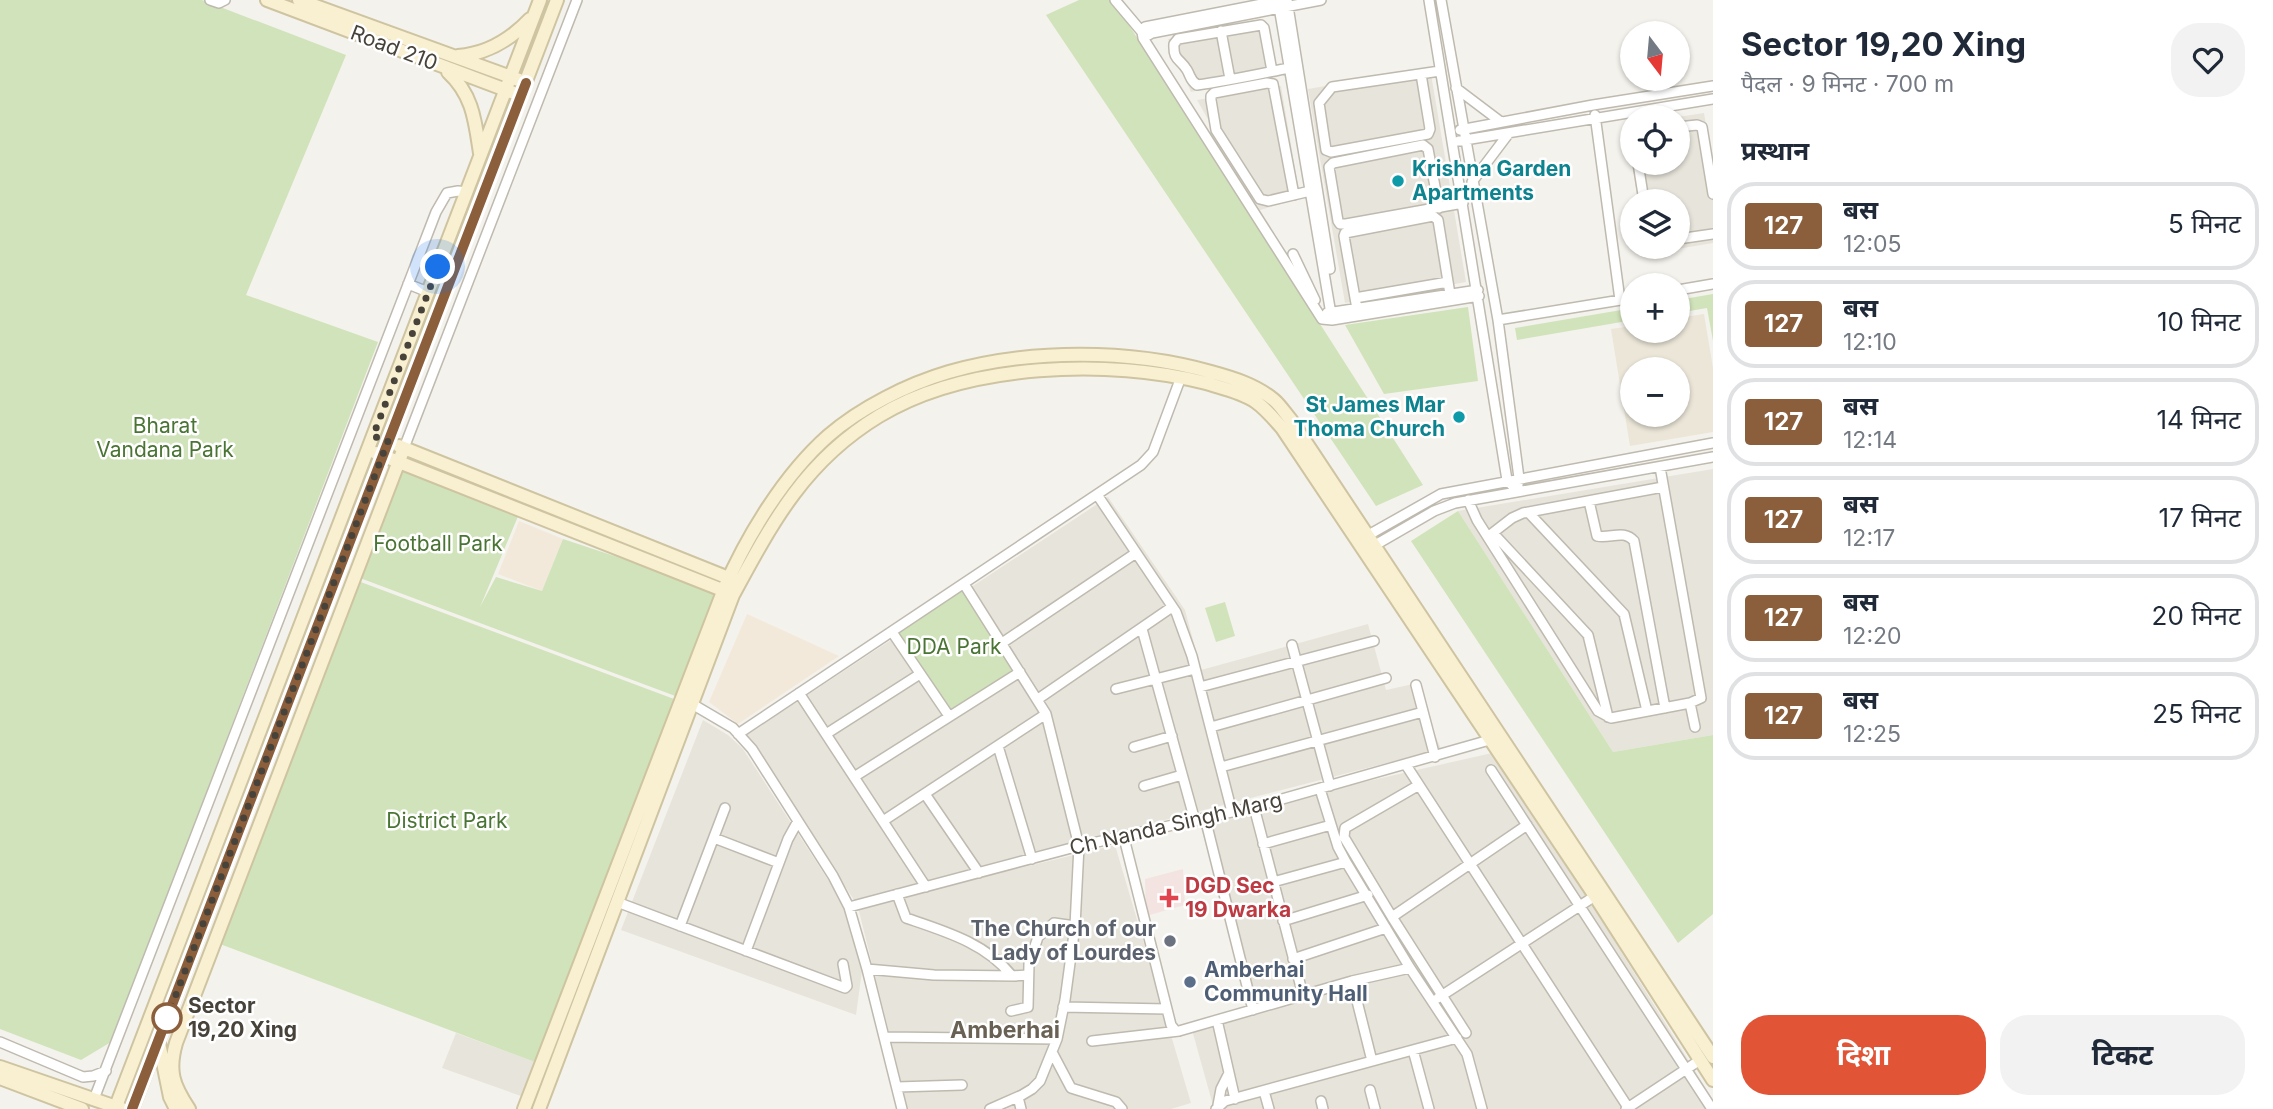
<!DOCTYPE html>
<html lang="hi">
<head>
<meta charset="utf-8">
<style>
	:root { --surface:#fff; --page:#f2f2f3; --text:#1f2937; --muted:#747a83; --line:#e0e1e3; --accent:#e15436 }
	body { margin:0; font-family:Inter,"Noto Sans Devanagari",sans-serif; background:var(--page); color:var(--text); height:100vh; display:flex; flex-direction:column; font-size:26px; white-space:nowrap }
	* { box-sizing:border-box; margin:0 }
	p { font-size:23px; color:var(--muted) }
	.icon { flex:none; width:38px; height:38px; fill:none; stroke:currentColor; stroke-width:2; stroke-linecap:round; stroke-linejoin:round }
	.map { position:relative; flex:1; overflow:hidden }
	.side { display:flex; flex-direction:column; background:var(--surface); width:560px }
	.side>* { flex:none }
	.badge { padding:0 14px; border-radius:5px; font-size:24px; line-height:46px }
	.needle { width:46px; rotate:164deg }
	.buttons { position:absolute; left:1620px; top:21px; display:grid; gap:14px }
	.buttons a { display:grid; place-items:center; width:70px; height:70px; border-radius:50%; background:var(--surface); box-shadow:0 2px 5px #0004; font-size:35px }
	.you { position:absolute; width:35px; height:35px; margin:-18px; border:5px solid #fff; border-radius:50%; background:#1a73e8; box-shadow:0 0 0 10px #1a73e833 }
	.map>.badge { position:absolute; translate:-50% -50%; box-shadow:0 0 0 4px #fff }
	h2 { padding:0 28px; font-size:26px; line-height:63px }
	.round { display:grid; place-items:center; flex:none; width:74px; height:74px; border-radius:28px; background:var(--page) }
	.summary { display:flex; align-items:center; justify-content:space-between; height:119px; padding:0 28px }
	h1 { font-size:33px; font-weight:700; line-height:52px }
	.primary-button { display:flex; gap:14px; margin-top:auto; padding:14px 28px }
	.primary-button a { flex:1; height:80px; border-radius:28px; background:var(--accent); color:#fff; font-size:28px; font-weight:700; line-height:80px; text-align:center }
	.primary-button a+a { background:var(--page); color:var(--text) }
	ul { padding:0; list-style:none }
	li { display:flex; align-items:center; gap:21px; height:88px; margin:0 14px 10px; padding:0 14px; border:4px solid var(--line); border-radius:28px }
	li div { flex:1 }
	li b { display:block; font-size:26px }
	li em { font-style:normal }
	li .badge { min-width:77px; font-weight:700; text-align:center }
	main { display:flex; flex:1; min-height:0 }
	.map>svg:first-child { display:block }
	.residential { fill:#e7e4db }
	.commercial { fill:#f3e9da }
	.education { fill:#ebe6d8; fill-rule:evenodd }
	.medical { fill:#f3e4e1 }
	.green { fill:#d0e3ba }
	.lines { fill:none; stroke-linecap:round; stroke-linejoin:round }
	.street-casing { stroke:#bfbaaf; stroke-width:12 }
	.secondary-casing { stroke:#cec4a1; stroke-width:16 }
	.street { stroke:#fff; stroke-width:9 }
	.secondary { stroke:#f9f0d1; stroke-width:12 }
	.line-casing { stroke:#fff; stroke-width:16 }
	.line { stroke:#8b5e3c; stroke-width:10 }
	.walk { stroke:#48433a; stroke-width:7; stroke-dasharray:0 12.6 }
	.culture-dot { fill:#0f9aa8; stroke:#fff; stroke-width:2.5 }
	.health-dot { fill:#e0444e; stroke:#fff; stroke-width:2.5 }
	.worship-dot { fill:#6b7280; stroke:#fff; stroke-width:2.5 }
	.service-dot { fill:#5c6f8a; stroke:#fff; stroke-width:2.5 }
	.stop-dot { fill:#fff; stroke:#8b5e3c; stroke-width:3.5 }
	.labels { text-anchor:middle; stroke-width:5; stroke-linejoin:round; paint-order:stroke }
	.street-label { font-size:21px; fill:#48433a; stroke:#fff }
	.culture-label { font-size:21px; font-weight:bold; fill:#0d838f; stroke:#fff; text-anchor:start }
	.park-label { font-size:21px; fill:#4a7434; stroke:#fff }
	.health-label { font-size:21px; font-weight:bold; fill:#be3a42; stroke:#fff; text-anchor:start }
	.worship-label { font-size:21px; font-weight:bold; fill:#5b616d; stroke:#fff; text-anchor:end }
	.service-label { font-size:21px; font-weight:bold; fill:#4e5e75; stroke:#fff; text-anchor:start }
	.stop-label { font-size:21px; font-weight:bold; fill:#48433a; stroke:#fff; text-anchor:start }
	.neighbourhood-label { font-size:23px; font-weight:bold; fill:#696153; stroke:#fff }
</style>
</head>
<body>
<main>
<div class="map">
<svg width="1713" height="1109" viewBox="0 0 1713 1109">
	<rect width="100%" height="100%" fill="#f4f2ec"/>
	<path class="residential" d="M1259 25 1269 74 1191 92 1168 39Z
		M1430 68 1466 282 1345 303 1308 89Z
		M1281 86 1300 198 1260 210 1197 100Z
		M1704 113 1713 166V243L1647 254 1646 247H1678V201H1638L1626 126 1633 125V163H1678V117Z
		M1713 469V735L1613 752 1458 511Z
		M1108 497 1185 610 1201 670 1368 624 1386 690 1413 684 1441 749 854 900 747 735Z
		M703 720 728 735 743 749 845 906 862 971 856 1015 621 930Z
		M1492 753 1607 929 1713 1100V1109H1214L1192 1030 1253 1012 1200 824 1324 791Z
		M1115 845 1191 1103 1171 1109H908L858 907Z
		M456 1033 535 1062 521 1096 442 1068Z"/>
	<path class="commercial" d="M519 521 563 539 542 591 498 574Z
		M747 614 839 656 738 724 709 702Z"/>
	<path class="education" d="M1704 314 1713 368V432L1630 446 1611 329 1633 326V331H1678V318ZM1633 369H1678V415H1633Z"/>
	<path class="medical" d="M1183 869 1185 905 1146 916 1145 879Z"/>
	<path class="green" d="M0 0H202L346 55 246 295 378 342 111 1042 81 1060 0 1029Z
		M1079 0H1113L1423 485 1376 506 1046 15Z
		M1713 294V341L1707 308 1678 313V300Z
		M1468 307 1478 381 1384 394 1345 325Z
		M1633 308V320L1517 340 1515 328Z
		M402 466 519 514 480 607 496 577 542 591 563 539 720 591 678 697 360 578Z
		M1458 511 1613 752 1713 735V914L1678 943 1411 541Z
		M358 581 674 699 535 1062 220 944Z
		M964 587 1019 670 950 713 895 636Z
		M1225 602 1235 636 1216 642 1205 608Z"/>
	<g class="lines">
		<g class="street-casing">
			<path id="street" d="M210 0 219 3 225 0
				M1115 0 1142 32
				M1282 0 1145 27 1142 32 1143 38 1322 319 1332 320 1479 296
				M1287 0 1330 269
				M1429 0 1507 480 1517 491 1519 478 1498 320 1441 0
				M1278 1 1332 320
				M1221 31 1230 79
				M1143 38 1152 33 1321 0
				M1272 71 1264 28 1261 25 1178 39 1174 44C1173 61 1180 58 1187 70 1191 77 1190 80 1197 85 1228 81 1259 74 1289 68
				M1421 74 1430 129 1428 134 1331 152 1326 150 1319 103 1332 87 1440 71
				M1456 88 1501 122
				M1595 115 1620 300
				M1678 127 1697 125 1702 127 1713 194
				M1460 130 1593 105 1713 86
				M1459 141 1713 99
				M1638 163 1644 201
				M1472 182 1509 133
				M1294 195 1273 84 1267 83 1214 93 1211 96V100L1216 130 1260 199 1268 201 1306 192 1311 191
				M1439 208 1428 149 1423 145 1333 163 1329 167 1338 221 1340 224H1346L1463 203
				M1678 239 1713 234
				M1293 254 1315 300
				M408 284 428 292
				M1678 290 1713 284
				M1355 298 1448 282
				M1357 309 1344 236 1345 233 1433 216 1438 220 1450 294
				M1327 313 1478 290
				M1498 320 1633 298
				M404 448 577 0
				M1098 496 1176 612 1192 656 1232 812
				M1468 500 1477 520 1598 711 1611 718 1690 703 1701 698 1660 467
				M1589 501 1597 536C1610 539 1624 529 1634 541L1665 708
				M1528 512 1624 614 1647 711
				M1493 533 1588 635 1608 717
				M1490 535 1512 518 1523 513 1663 487
				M1365 537 1441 494 1713 443
				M1370 548 1434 511 1455 503 1713 457
				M964 584 1046 714 1079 846 1075 926 1065 1000 1057 1039 1040 1081 1032 1089 1022 1095 990 1109
				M1142 629 1195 821
				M892 632 949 716
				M1002 643 1136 553
				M1292 645 1330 786
				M1416 685 1435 757
				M1200 687 1374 641
				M1116 689 1195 669
				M799 693 926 887
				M1038 699 1172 607
				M687 701 733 728 752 749 833 876 849 907 867 969 902 1109
				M1690 703 1695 727
				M1211 727 1386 678
				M738 734 1141 465 1153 452 1181 377
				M826 734 920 674
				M998 746 1032 859
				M1134 747 1172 736
				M1406 765 1629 1109
				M1221 767 1423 712
				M1491 770 1712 1109
				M854 777 1020 672
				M1419 785 1345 828 1344 837 1392 917 1466 1033
				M1144 786 1182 775
				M1320 789 1338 847 1346 862 1410 968 1467 1054 1482 1109
				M925 794 979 873
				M1254 807 1303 995
				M1205 818 1253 1010
				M883 821 1046 714
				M714 838 779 863
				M1124 838 1171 1025 1175 1030 1179 1031
				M1263 844 1331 825
				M1273 882 1346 862
				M897 894 906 918C944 931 986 943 1012 976L1028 975
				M617 902 845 988 847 986 843 964
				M849 907 1079 846 1254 807 1493 739
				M1392 917 1527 825
				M1283 921 1368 895
				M680 926 725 808
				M746 951 788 839 798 821
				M1293 959 1386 928
				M867 969 934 975 1016 976
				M1352 981 1372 1061
				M1438 998 1595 896
				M1063 1007 1167 1009
				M1011 1011 1028 1007 1029 964 1038 937 1054 923 1075 926
				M1217 1020 1235 1099
				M884 1037 1057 1039
				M1092 1041 1179 1031 1352 981 1410 968
				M0 1042 83 1077 93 1076 106 1071
				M1413 1050 1429 1109
				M1052 1052 1071 1088 1116 1102 1122 1109
				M897 1087 962 1085
				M1370 1090 1375 1109
				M1264 1091 1269 1109
				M1018 1097 1021 1109
				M94 1099 436 212 447 193 458 191 467 192
				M1321 1101 1323 1109
				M1218 1105 1221 1089 1229 1073
				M1216 1109 1225 1101 1457 1038
				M1626 1109 1700 1060"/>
		</g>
		<g class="secondary-casing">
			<path id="secondary" d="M267 0 514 93
				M299 0 519 80
				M458 56C486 54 511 39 530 19
				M448 72C473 95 475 121 480 153
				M399 446 736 581
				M376 453 730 593
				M159 1043 170 1097 176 1109
				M0 1067 122 1109
				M0 1078 82 1109
				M115 1109 540 0
				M132 1109 557 0
				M189 1109C173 1085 168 1071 176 1043L404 448
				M524 1109 724 589C747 536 784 475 828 436 860 408 908 384 949 372 1030 349 1130 349 1211 372 1233 378 1256 385 1274 400 1280 405 1285 413 1291 420L1713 1057
				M539 1109 733 595C773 521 805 461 879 416 966 363 1110 358 1206 383 1222 388 1242 392 1256 402 1266 409 1274 419 1282 428L1595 896 1713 1080"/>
		</g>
		<use href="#street" class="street"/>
		<use href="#secondary" class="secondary"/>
	</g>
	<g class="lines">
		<g class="line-casing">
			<path id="line" d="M132 1109 526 83"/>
		</g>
		<use href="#line" class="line"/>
		<path class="walk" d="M167 1018 388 441 373 436 438 267"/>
	</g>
	<g class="culture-dot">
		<circle cx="1398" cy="181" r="7"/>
		<circle cx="1459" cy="417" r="7"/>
	</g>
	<path class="health-dot" d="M1165.5 887.5h7v7h7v7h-7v7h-7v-7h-7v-7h7z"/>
	<circle class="worship-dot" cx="1170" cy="941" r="7"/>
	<circle class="service-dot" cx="1190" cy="982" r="7"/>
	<circle class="stop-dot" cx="167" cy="1018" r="14"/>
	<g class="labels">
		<g class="street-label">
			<text transform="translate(394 48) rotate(21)" y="7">Road 210</text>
			<text transform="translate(1176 824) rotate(-13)" y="7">Ch Nanda Singh Marg</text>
		</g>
		<g class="culture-label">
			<text x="1412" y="176">Krishna Garden<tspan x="1412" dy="24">Apartments</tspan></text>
			<text x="1445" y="412" text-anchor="end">St James Mar<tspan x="1445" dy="24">Thoma Church</tspan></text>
		</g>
		<g class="park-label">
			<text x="165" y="433">Bharat<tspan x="165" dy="24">Vandana Park</tspan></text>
			<text x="438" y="551">Football Park</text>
			<text x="954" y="654">DDA Park</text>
			<text x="447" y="828">District Park</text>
		</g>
		<g class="health-label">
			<text x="1185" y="893">DGD Sec<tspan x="1185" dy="24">19 Dwarka</tspan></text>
		</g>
		<g class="worship-label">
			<text x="1156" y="936">The Church of our<tspan x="1156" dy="24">Lady of Lourdes</tspan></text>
		</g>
		<g class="service-label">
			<text x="1204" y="977">Amberhai<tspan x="1204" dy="24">Community Hall</tspan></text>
		</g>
		<g class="stop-label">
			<text x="188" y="1013">Sector<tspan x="188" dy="24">19,20 Xing</tspan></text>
		</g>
		<g class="neighbourhood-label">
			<text x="1005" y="1038">Amberhai</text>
		</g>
	</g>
</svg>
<div class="buttons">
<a><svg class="needle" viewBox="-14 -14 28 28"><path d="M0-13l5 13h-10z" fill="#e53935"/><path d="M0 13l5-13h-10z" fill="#747a83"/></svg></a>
<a><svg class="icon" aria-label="locate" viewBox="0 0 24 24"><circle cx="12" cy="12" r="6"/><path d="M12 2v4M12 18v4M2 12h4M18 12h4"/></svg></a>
<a><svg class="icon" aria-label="layers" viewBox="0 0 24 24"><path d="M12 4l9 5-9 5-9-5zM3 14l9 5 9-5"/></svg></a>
<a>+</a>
<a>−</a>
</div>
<div class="you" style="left:438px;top:267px"></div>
</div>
<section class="side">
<div class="summary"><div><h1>Sector 19,20 Xing</h1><p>पैदल · 9 मिनट · 700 m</p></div><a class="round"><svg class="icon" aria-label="heart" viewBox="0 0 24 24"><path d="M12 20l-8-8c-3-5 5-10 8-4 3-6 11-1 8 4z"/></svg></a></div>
<h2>प्रस्थान</h2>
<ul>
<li><span class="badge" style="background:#8b5e3c;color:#fff">127</span><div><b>बस</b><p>12:05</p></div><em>5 मिनट</em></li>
<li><span class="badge" style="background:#8b5e3c;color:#fff">127</span><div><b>बस</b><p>12:10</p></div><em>10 मिनट</em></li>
<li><span class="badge" style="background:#8b5e3c;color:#fff">127</span><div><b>बस</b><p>12:14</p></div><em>14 मिनट</em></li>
<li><span class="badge" style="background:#8b5e3c;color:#fff">127</span><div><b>बस</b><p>12:17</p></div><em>17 मिनट</em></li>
<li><span class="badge" style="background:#8b5e3c;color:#fff">127</span><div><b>बस</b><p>12:20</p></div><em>20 मिनट</em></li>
<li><span class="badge" style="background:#8b5e3c;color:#fff">127</span><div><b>बस</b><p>12:25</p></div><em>25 मिनट</em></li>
</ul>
<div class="primary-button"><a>दिशा</a><a>टिकट</a></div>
</section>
</main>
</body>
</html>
